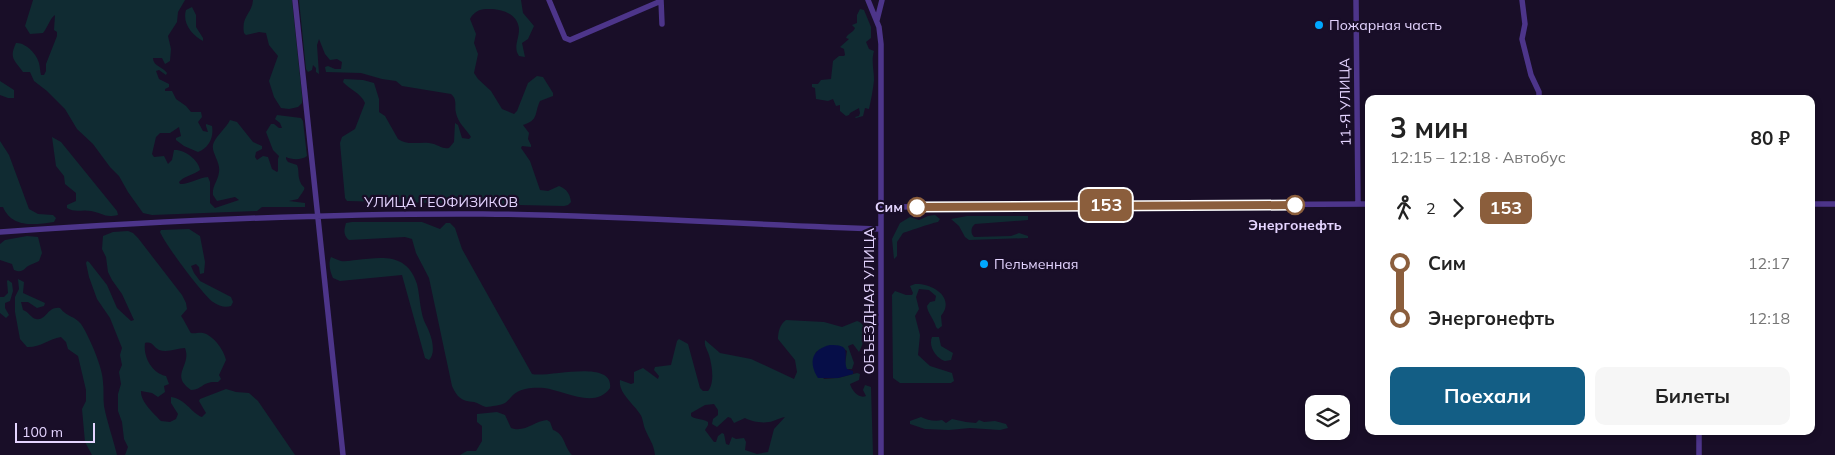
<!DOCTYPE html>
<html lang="ru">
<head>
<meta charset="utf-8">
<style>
	:root { --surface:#fff; --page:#f6f6f6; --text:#222; --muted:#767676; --accent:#135e85 }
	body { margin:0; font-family:Mulish,sans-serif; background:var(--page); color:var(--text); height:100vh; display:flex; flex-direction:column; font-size:19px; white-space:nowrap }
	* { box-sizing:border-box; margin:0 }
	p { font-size:16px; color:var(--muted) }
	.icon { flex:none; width:28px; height:28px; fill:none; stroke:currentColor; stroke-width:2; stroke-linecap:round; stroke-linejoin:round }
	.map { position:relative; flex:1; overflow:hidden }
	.drawer { position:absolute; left:1365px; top:95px; width:450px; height:340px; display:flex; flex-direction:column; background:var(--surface); border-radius:10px; box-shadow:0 2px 8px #0003 }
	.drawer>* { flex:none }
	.badge { padding:0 10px; border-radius:8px; font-size:18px; line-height:32px }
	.tools { position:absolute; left:1305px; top:395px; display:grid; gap:10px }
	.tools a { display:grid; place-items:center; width:45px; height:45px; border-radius:10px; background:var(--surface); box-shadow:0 2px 8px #0003; font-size:25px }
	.scale { position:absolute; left:15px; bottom:12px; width:80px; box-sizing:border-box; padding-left:5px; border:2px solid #e4d4ff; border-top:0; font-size:14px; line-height:18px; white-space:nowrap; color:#e4d4ff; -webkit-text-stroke:4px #190e28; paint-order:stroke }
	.map>.badge { position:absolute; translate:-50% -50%; box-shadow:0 0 0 2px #fff }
	.legs { display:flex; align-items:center; gap:8px; height:55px; padding:0 25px; font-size:16px }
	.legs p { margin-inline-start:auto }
	.summary { display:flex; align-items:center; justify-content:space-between; height:85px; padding:0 25px }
	h1 { font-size:28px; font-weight:700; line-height:38px }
	.cta { display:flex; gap:10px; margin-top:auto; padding:10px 25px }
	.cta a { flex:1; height:58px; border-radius:10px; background:var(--accent); color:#fff; font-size:20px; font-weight:700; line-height:58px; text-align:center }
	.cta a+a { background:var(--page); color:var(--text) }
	ul { padding:0 25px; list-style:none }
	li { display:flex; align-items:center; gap:18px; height:55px; font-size:19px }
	li i { display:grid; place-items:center; width:8px; height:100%; margin:0 6px; background:currentColor }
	li i::after { content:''; width:12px; height:12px; margin:-6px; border:4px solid; border-radius:50%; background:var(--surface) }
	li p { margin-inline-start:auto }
	li:first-child i { background:linear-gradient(#0000 50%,currentColor 0) }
	li:last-child i { background:linear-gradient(currentColor 50%,#0000 0) }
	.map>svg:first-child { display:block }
	.green { fill:#102b32; fill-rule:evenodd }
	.water { fill:#060e48 }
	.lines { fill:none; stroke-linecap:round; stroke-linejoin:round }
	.minor { stroke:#4d358a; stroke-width:5.5 }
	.line-1-casing { stroke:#fff; stroke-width:11 }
	.line-1 { stroke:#8b5e3c; stroke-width:8 }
	.poi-dot { fill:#00a7ff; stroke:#190e28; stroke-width:2 }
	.stop-1-dot { fill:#fff; stroke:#8b5e3c; stroke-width:2.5 }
	.labels { text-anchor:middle; stroke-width:4.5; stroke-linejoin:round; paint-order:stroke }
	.poi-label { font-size:14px; fill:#e4d4ff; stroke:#190e28; text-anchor:start }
	.street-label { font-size:14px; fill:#e4d4ff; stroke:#190e28 }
	.stop-label { font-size:14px; font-weight:bold; fill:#e4d4ff; stroke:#190e28; text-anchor:end }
</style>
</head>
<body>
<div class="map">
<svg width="1835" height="455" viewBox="0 0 1835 455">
	<rect width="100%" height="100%" fill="#190e28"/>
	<path class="green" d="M33 0H185L178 12 177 22 168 36 171 49 170 61 165 64 162 58H153C153 66 163 67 167 73L166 75 159 70 156 71 159 79 169 84V87L165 89V91H172L176 99 186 106 191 112H201L202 117 198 122 203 131 208 132 206 126V124L212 126C214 137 209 148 198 152L184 146 176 140V138L181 136 179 127 170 133H160L156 137 152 154 154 157 164 156 168 164 172 160 174 150C184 149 199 160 200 170 193 175 184 176 179 182L180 184C188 185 197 178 208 177L210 182V203L215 208 239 200 235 197 217 201 213 195C212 186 218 181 219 172 221 161 209 151 214 142 218 134 226 128 230 120L237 122 253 142 262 146V149L256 152 255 157 257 160 263 156 268 157 272 169 277 172 278 171V159L279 156 273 150 266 132 271 124H274L279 128H282L280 123 275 119 277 115 301 118 303 121 307 156C302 160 292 160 286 157V159L288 162 297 165C299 170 298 173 299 178 302 192 310 182 298 199L289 201 305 203V207H262L257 211 152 215 143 213 128 192 119 176 110 167 93 144 77 129 65 109 47 91 34 81 30 72H23C14 60 9 58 16 43 25 42 37 54 39 63 40 67 40 71 41 75H44L46 71V64L57 36V32L54 30 55 15C50 18 48 27 43 33L30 34 25 26Z
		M253 0H292L302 96V103L298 107 289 109 281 108 274 97 269 81 278 56 269 45 266 33 259 32 246 35 244 33C241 16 252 14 253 0Z
		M299 0H521L523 13 534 26 528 39 522 43 525 57 519 56C513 47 519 40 519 29 518 13 500 8 486 9 479 9 473 13 470 19L476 34 474 43 478 54 474 73 478 79 491 91 502 109 514 114 517 111 528 83 537 76 543 77 553 93V96L540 101C534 114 539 120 523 125L529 133 528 139 531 145V147L522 146 521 148 530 161 540 190 548 191 559 186C567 189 570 194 571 202L568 205 564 206 347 201 345 198 340 143 342 137 355 129 365 103C361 93 350 90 343 82L344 79 363 80 374 83 379 99V112L385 116 398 139C409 147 422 140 434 144 440 146 442 149 449 148L454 142 455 123 458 125 462 138 469 139 471 137C466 129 458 123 456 113 454 106 458 100 451 94L402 86 396 81 382 79 361 73 326 72 325 67 328 66 335 69H341L342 62 337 59 330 60 325 54 319 39 317 45 319 74 316 72V68L313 65 312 70 308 72 306 69Z
		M192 7 196 15V27L203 38V41C192 35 182 23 186 10Z
		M860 9 864 10 871 27V38L866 42 869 49 874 51C871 61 874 70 874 80 873 90 871 100 869 109L865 108 863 116 856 118 855 117 859 116 860 113 859 108 850 113 849 115 846 116 840 111V105L836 106 833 99 828 101 816 99 815 88 812 87V84H818L821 80 831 79 833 61 839 56H844L845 55 844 49 840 47 849 39 846 38C848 33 853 33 855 28L852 25 857 23V15Z
		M0 81 14 90V98H8L0 95Z
		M52 137 61 142 117 211 118 215C104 218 103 213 91 211 82 209 75 213 67 208V205L76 201V193L65 184 64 176 56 166Z
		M0 141 9 155 29 209 38 214 53 215 56 218 54 222C34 225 12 228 3 207H0Z
		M935 215 940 219 938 222C935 222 909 231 903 233L897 242V256L894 259 892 239 900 223 910 217 919 220 928 216Z
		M967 216H1028V220L975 224C971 227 970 233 974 237L1011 236 1019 233 1028 236V238L969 240 965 237 959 226 951 219Z
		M352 222H422L440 229 446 223H450L455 228 462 249 532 374C547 378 614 358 610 388 595 410 563 390 544 388 535 387 520 388 513 395 510 398 509 400 505 403 499 406 492 406 486 407 482 406 478 403 474 402 461 401 457 397 452 386L429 278 416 253 412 239 405 237 349 240C343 235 344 230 346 223Z
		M189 229 200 236 205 262 204 273 200 274 199 267 196 264 191 266 194 273 200 281 231 297 233 302 231 306C225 308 219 306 213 302 203 295 165 244 160 232L161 230Z
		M128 231 133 233 138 238 182 295 186 303 187 309 181 316C183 318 190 332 191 333 194 334 200 332 203 333 213 335 224 350 226 360L219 375 221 379 218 382C201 381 204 389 191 390 169 375 192 366 185 348 177 348 168 353 159 350 153 347 153 341 145 343 143 357 152 373 166 376L169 384 164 386 165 392 158 397 152 393 141 391C140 401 154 414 161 421L170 422 176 419 178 414 171 403V397C186 399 191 413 202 417L206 413 199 401 200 399 226 389 236 392 249 393 258 401 295 455H125L128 447 124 439 122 422 118 411V394L121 384 119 372 122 365 120 355 122 348 110 318 97 299 89 277 86 263 87 261 89 262 107 285 117 308 131 321 134 320 122 294 112 280 108 272 106 257 102 249 103 236 113 232Z
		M27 236 38 237 42 253 39 261C36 263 31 264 28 266 23 270 22 273 14 270L12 264 0 260V244L5 240Z
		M331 257C334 258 337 260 341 261 346 262 352 260 356 260 383 257 407 253 417 284 420 296 420 314 426 325 431 334 437 352 429 360L425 358 402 275 340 281 333 278C330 272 328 263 331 257Z
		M18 279 24 282 23 293 45 303 44 306 37 308 28 302H21L23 310C29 312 31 318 36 319 47 321 47 306 60 308 67 317 75 316 81 324 89 336 103 368 103 382 104 390 103 398 104 406 107 422 113 438 117 455H92L85 442 82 409 86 401V390L78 356 68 349 66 342 61 337C49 339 39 348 27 347L20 339 15 312V297L19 289Z
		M8 280 12 283 13 291 10 301 5 303V308L9 315 6 318 0 313V297H4L8 293 7 281Z
		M915 284C927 283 950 292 945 309 944 312 942 314 941 316L942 326 938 329 936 327C934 319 927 312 927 306L930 302 935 301 936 296 929 290 919 289 916 297 919 309 915 316 920 335 918 355 930 366 952 373 954 381 951 383H900L893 378 892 295 895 291 906 295H912L913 293 910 286Z
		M786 320 824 322 842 327 857 321C870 325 864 342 859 352L853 344 848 346 854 363 852 369H846L845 364 847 351C836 342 827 348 816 352L813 363 824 379 838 378 857 373 860 374 859 380 850 384C852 391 859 399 866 396L863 390 865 385 871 387 873 455H655C654 444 649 439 645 429 643 424 643 418 640 414 634 404 618 393 620 380L631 384 634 383V372L643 368 658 379 659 376 654 370 655 367 671 365 677 341 679 339 688 344 700 388 703 391H708C715 383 712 365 709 355 707 349 704 346 705 340L720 353 751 359 794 379 797 372 795 360 778 339C778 332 780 324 786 320ZM714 404 718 410V415L713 419 712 424 717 427 728 417 731 418 734 423 745 418C752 422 765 424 773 421 778 419 780 418 785 417L774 429 768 452 757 454 745 450 746 442 744 438 736 439 732 437 729 445 726 444 724 434 722 433 718 436 716 442H714L705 430 708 425V422C702 418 695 420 691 416V413L705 405Z
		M932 337H939L941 346 953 353 951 360 945 361C936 358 928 346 932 337Z
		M497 412 505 415 511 428C525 433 534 421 547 420L550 422 553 430C565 434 564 447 572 455H460L467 451H476L482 441V426L477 422V414Z
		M921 417C927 420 935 422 942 420L946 423 952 419 966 422 976 423 979 420 984 422 995 421 1006 424 1008 428 1000 430 970 428 949 430 925 429 910 424V421Z"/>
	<path class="water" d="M830 345C854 344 842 356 847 369L853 371V374L838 378H818C808 362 812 349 830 345Z"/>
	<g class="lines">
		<path class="minor" d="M295 0 343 455
			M549 0 565 38 570 40 661 1
			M661 0 662 24
			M868 0 879 27 881 44V455
			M1356 0 1358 204
			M1522 0 1525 24 1522 39 1531 75 1539 92V99
			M877 20 882 0
			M1811 204H1835
			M882 207 1369 204
			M0 232C161 221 321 213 483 214 616 215 748 225 881 229
			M1699 431V455"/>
	</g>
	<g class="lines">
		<g class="line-1-casing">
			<path id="line-1" d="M917 207 1295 205"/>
		</g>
		<use href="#line-1" class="line-1"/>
	</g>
	<g class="poi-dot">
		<circle cx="1319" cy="25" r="5"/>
		<circle cx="984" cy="264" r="5"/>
	</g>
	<g class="stop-1-dot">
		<circle cx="1295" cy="205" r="9"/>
		<circle cx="917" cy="207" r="9"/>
	</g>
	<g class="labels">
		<g class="poi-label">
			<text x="1329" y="30">Пожарная часть</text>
			<text x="994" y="269">Пельменная</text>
		</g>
		<g class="street-label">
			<text transform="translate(1345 102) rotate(-91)" y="5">11-Я УЛИЦА</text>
			<text x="441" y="207">УЛИЦА ГЕОФИЗИКОВ</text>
			<text transform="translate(869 301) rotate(-90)" y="5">ОБЪЕЗДНАЯ УЛИЦА</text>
		</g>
		<g class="stop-label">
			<text x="903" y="212">Сим</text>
			<text x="1295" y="230" text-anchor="middle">Энергонефть</text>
		</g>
	</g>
</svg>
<div class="tools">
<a><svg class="icon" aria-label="layers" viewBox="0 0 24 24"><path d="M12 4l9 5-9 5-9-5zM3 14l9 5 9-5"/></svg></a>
</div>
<div class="scale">100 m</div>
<b class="badge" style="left:1106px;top:205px;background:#8b5e3c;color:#fff">153</b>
<section class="drawer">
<div class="summary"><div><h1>3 мин</h1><p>12:15 – 12:18 · Автобус</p></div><b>80 ₽</b></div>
<div class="legs"><svg class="icon" aria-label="walk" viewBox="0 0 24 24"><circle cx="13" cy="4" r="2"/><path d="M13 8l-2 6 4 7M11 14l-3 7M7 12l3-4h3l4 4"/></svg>2<svg class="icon" aria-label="forward" viewBox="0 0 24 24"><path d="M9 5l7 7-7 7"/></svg><b class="badge" style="background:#8b5e3c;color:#fff">153</b></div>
<ul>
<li><i style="color:#8b5e3c"></i><b>Сим</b><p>12:17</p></li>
<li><i style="color:#8b5e3c"></i><b>Энергонефть</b><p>12:18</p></li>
</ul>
<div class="cta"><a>Поехали</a><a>Билеты</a></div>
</section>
</div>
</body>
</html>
